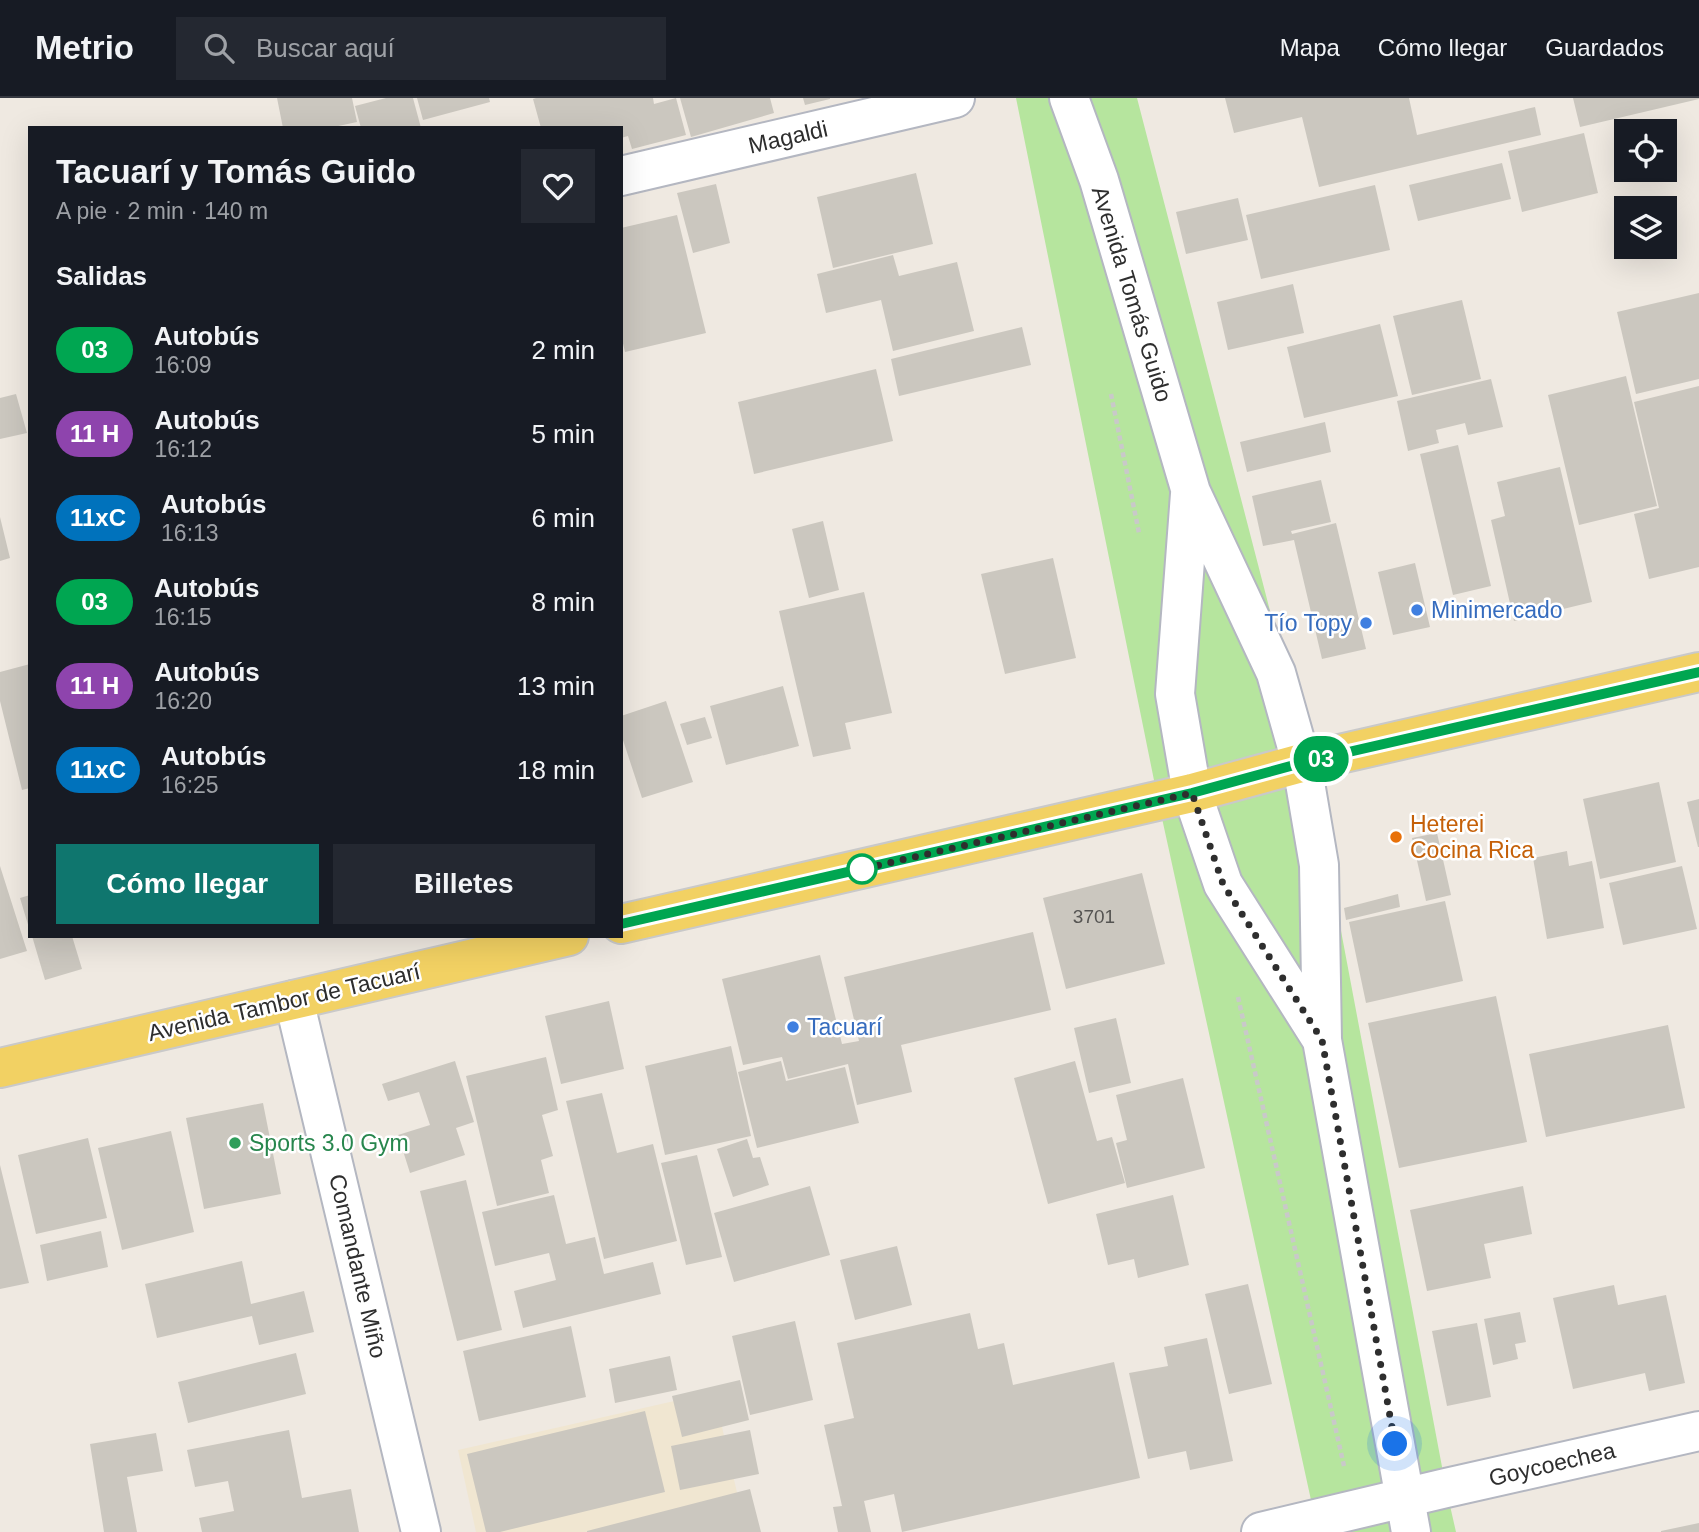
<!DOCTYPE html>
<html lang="es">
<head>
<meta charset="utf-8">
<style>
	:root { --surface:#171b24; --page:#242831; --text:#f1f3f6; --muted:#9ea1a6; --line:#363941; --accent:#0f766e }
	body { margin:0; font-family:Arial,sans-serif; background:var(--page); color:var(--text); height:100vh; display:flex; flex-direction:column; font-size:26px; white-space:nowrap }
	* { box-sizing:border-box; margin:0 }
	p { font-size:23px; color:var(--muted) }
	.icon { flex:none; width:38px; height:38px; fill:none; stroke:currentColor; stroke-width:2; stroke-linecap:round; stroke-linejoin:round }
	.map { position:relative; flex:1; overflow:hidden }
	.sheet { position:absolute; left:28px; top:28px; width:595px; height:812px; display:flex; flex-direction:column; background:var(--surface); border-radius:0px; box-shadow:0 7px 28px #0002 }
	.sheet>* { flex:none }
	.badge { padding:0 14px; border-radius:23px; font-size:24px; line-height:46px }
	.controls { position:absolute; left:1614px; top:21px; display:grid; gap:14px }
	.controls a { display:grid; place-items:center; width:63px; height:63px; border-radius:0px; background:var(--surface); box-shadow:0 7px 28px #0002; font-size:35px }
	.you { position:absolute; width:35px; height:35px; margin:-18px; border:5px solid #fff; border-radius:50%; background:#1a73e8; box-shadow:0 0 0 10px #1a73e833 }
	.map>.badge { position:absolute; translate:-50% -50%; box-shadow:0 0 0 4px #fff }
	h2 { padding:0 28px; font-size:26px; line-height:63px }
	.round { display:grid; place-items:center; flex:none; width:74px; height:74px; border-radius:0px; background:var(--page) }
	.overview { display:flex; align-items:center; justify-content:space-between; height:119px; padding:0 28px }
	h1 { font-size:33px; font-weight:700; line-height:52px }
	.primary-button { display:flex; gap:14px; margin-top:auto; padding:14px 28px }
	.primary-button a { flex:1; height:80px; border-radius:0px; background:var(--accent); color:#fff; font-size:28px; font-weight:700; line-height:80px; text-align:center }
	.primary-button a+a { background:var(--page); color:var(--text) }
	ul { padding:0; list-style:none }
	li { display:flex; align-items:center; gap:21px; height:84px; padding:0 28px }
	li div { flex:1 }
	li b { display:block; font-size:26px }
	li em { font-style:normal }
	li .badge { min-width:77px; font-weight:700; text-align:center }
	header { display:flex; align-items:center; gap:42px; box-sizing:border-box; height:98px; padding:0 35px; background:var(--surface); border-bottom:2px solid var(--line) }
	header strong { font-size:33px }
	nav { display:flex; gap:38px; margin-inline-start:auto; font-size:24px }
	.search { width:490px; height:63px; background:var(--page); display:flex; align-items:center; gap:18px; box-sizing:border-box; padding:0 24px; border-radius:0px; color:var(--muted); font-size:26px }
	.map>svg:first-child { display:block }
	.education { fill:#f0e6d1 }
	.green { fill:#b6e59e }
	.building { fill:#cbc7bf }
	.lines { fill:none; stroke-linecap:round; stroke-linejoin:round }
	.street-casing { stroke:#b4b7c1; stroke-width:42 }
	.secondary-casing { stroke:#b4b7c1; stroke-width:42 }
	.primary-casing { stroke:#c9c9c9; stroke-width:42 }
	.path { stroke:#c9c9c9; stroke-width:4.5; stroke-dasharray:5 3.5; stroke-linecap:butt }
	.street { stroke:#fff; stroke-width:38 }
	.secondary { stroke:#fff; stroke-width:38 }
	.primary { stroke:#f2d163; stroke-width:38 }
	.line-casing { stroke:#fff; stroke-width:16 }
	.line { stroke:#00a651; stroke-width:10 }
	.walk { stroke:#2e2e2e; stroke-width:7; stroke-dasharray:0 12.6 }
	.shop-dot { fill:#3f7fe0; stroke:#fff; stroke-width:2.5 }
	.food-dot { fill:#e8710a; stroke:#fff; stroke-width:2.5 }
	.stop-dot { fill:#fff; stroke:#00a651; stroke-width:3.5 }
	.leisure-dot { fill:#2e9e5b; stroke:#fff; stroke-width:2.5 }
	.labels { text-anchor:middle; stroke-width:5; stroke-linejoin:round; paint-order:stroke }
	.number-label { font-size:19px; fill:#555452 }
	.street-label { font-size:23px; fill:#2e2e2e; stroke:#fff }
	.shop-label { font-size:23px; fill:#366cbe; stroke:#fff; text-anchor:start }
	.food-label { font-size:23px; fill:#c56008; stroke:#fff; text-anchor:start }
	.leisure-label { font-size:23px; fill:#27864d; stroke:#fff; text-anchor:start }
</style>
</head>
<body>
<header>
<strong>Metrio</strong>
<div class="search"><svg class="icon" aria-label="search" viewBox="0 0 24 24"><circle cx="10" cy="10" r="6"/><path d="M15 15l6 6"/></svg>Buscar aquí</div>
<nav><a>Mapa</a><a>Cómo llegar</a><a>Guardados</a></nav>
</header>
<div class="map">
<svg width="1699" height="1434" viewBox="0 0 1699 1434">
	<rect width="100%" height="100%" fill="#efe9e1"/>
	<path class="education" d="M714 1294 746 1434H476L458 1352Z"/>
	<path class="green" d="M1016 0H1137L1309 663 1446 1390 1456 1434H1318L1158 702Z"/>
	<path class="building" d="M277 0H352L357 24 329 30H283Z
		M386 0H413L421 30H361L355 8Z
		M417 0H489L490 4 423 22Z
		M536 0H653L654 6 676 0 686 37 632 51 628 38 621 40V30H541L533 1Z
		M680 0H770L774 15 691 39Z
		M803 0H830V1L805 7Z
		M1225 0H1409L1417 37 1535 9 1541 37 1319 89 1302 19 1234 35Z
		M1573 0H1699V1L1580 29Z
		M1584 35 1598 95 1522 114 1508 53Z
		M1502 65 1511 101 1418 123 1409 87Z
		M916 75 933 146 833 170 817 99Z
		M716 86 730 145 693 155 677 95Z
		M1375 87 1390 152 1261 181 1246 117Z
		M1238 100 1248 142 1186 156 1176 114Z
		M677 117 706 235 625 254 621 237V130Z
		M893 157 899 178 957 164 974 233 893 253 881 202 826 215 817 176Z
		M1293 186 1304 235 1228 252 1217 204Z
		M1699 195V281L1636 296 1617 214Z
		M1462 202 1481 281 1412 297 1393 218Z
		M1380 226 1398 298 1304 320 1287 249Z
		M1022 229 1031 267 899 298 891 261Z
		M876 271 893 343 754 376 738 304Z
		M1626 278 1657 408 1579 427 1548 297Z
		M1491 281 1503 329 1468 337 1465 325 1436 332 1439 345 1408 353 1397 303Z
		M1699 288V469L1649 481 1634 416 1659 410 1634 304Z
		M16 296 27 335 0 341V300Z
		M1325 324 1331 354 1247 374 1240 344Z
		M1458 347 1491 488 1453 497 1420 356Z
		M1560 369 1592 504 1514 523 1491 422 1505 418 1497 384Z
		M1321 382 1331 424 1291 433 1292 436 1336 425 1366 551 1322 561 1294 442 1263 448 1252 398Z
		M0 419 10 460 0 463Z
		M823 423 839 492 809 500 792 431Z
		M1053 460 1076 560 1005 576 981 476Z
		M1415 465 1430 529 1393 537 1378 474Z
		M864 494 892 615 845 625 851 651 813 659 779 513Z
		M30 566V690L22 692 0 603V574Z
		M783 588 799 648 726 667 710 608Z
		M666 603 693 684 642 700 621 636V618Z
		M705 619 712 640 687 647 680 626Z
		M1659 684 1676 764 1600 781 1583 701Z
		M1699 701V749H1698L1687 704Z
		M1437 735 1451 797 1426 803 1412 740Z
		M1567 753 1569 768 1592 763 1604 830 1547 841 1533 760Z
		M0 768 27 853 0 861Z
		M1682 768 1697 831 1623 847 1609 785Z
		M1142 775 1165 866 1066 891 1043 800Z
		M1398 796 1400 809 1346 822 1344 810Z
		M30 797V830H29L20 800Z
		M1445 803 1463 883 1366 905 1349 824Z
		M1033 834 1051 912 901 947 912 994 857 1007 848 966 788 981 782 959 743 967 722 881 820 857 842 946 859 943 844 879Z
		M32 838H72L82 871 45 882Z
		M1496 898 1527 1044 1399 1070 1368 925Z
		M609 903 624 971 561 986 545 918Z
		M1116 920 1131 985 1089 995 1074 930Z
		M1668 927 1685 1010 1546 1039 1529 956Z
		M731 948 751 1038 665 1057 645 968Z
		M546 959 558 1012 542 1017 553 1058 541 1062 549 1095 497 1108 466 978Z
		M455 963 474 1024 456 1030 465 1057 410 1075 398 1037 430 1027 419 994 388 1003 382 986Z
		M781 963 786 983 845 969 859 1025 757 1050 738 974Z
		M1075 963 1097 1043 1112 1039 1125 1085 1048 1106 1014 980Z
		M1183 980 1205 1070 1127 1090 1116 1045 1127 1042 1116 997Z
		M602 995 617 1055 653 1046 677 1143 604 1161 566 1003Z
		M263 1005 281 1096 204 1111 186 1020Z
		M171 1033 194 1134 122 1152 98 1050Z
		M88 1040 107 1120 36 1136 18 1057Z
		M747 1041 753 1060 760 1059 769 1087 733 1099 717 1051Z
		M697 1057 722 1159 686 1167 661 1065Z
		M0 1067 29 1185 0 1191Z
		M466 1082 502 1232 457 1243 420 1093Z
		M810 1088 830 1157 734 1184 714 1115Z
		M1523 1088 1532 1136 1484 1146 1491 1180 1427 1193 1410 1112Z
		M554 1097 566 1146 595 1139 604 1176 653 1164 661 1196 523 1230 514 1193 556 1182 549 1155 495 1168 482 1114Z
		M1173 1097 1189 1167 1138 1180 1134 1161 1108 1167 1096 1116Z
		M101 1133 108 1169 47 1183 40 1147Z
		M897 1148 912 1207 855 1222 840 1162Z
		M242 1163 251 1206 304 1193 314 1234 259 1247 252 1218 157 1240 145 1186Z
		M1248 1186 1272 1286 1229 1296 1205 1196Z
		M1614 1187 1618 1207 1666 1197 1685 1285 1649 1293 1645 1275 1573 1291 1553 1200Z
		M1520 1214 1526 1244 1515 1246 1518 1261 1493 1267 1484 1221Z
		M970 1215 978 1251 1004 1245 1013 1287 1114 1264 1140 1380 902 1434 894 1396 864 1403 871 1434H838L833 1409 842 1408 824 1327 854 1320 837 1245Z
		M795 1223 813 1302 750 1317 732 1238Z
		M1477 1225 1491 1299 1447 1308 1432 1233Z
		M571 1228 586 1299 479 1323 463 1253Z
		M1207 1240 1233 1363 1190 1372 1186 1353 1148 1361 1129 1275 1168 1268 1164 1249Z
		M296 1255 306 1296 188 1325 178 1284Z
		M670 1258 677 1292 615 1305 609 1271Z
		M740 1282 749 1322 682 1339 672 1298Z
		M645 1313 665 1394 500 1434H486L467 1356Z
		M289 1332 302 1400 351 1391 359 1434H202L199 1420 234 1413 228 1383 195 1389 187 1352Z
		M750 1332 759 1376 680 1392 671 1348Z
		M156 1335 163 1373 127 1379 137 1434H104L90 1346Z
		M750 1391 761 1434H587V1433Z
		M1699 1425V1434H1661V1433Z"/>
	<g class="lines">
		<g class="street-casing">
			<path id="street" d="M621 78 955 0
				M294 902 421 1434
				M1261 1434 1446 1390 1699 1333"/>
		</g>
		<g class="secondary-casing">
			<path id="secondary" d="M1069 0 1099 82 1191 394 1276 575 1302 667 1319 767 1322 942 1411 1434
				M1190 396 1175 596 1192 695 1223 786 1322 942"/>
		</g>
		<g class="primary-casing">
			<path id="primary" d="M621 826 1192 695 1309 663 1699 574
				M0 970 569 838"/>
		</g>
		<path class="path" d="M1111 296 1139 435
			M1238 899 1344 1368"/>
		<use href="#street" class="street"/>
		<use href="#secondary" class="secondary"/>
		<use href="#primary" class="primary"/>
	</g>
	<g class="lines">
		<g class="line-casing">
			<path id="line" d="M621 826 1192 695 1309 663 1699 574"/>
		</g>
		<use href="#line" class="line"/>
		<path class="walk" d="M862 771 858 772 1192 695 1223 786 1322 942 1395 1346"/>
	</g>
	<g class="shop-dot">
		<circle cx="1417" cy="512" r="7"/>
		<circle cx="1366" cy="525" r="7"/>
		<circle cx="793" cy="929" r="7"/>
	</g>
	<circle class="food-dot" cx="1396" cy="739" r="7"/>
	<circle class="stop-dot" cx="862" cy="771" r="14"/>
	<circle class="leisure-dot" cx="235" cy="1045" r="7"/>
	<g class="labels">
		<g class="number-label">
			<text x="1094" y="825">3701</text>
		</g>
		<g class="street-label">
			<text transform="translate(788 39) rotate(-13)" y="8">Magaldi</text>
			<text transform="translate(1132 196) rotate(73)" y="8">Avenida Tomás Guido</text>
			<text transform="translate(284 904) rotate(-13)" y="8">Avenida Tambor de Tacuarí</text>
			<text transform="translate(358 1168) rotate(77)" y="8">Comandante Miño</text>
			<text transform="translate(1552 1366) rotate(-13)" y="8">Goycoechea</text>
		</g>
		<g class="shop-label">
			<text x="1431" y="520">Minimercado</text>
			<text x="1352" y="533" text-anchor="end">Tío Topy</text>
			<text x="807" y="937">Tacuarí</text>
		</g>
		<g class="food-label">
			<text x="1410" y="734">Heterei<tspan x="1410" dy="26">Cocina Rica</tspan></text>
		</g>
		<g class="leisure-label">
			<text x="249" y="1053">Sports 3.0 Gym</text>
		</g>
	</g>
</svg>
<div class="controls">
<a><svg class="icon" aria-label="locate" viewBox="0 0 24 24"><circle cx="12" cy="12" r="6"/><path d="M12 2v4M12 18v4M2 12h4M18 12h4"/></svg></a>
<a><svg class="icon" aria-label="layers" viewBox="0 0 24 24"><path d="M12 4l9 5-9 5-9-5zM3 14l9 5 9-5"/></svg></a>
</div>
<div class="you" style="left:1395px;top:1346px"></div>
<b class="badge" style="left:1321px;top:661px;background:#00a651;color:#fff">03</b>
<section class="sheet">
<div class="overview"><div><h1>Tacuarí y Tomás Guido</h1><p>A pie · 2 min · 140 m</p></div><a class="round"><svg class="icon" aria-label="heart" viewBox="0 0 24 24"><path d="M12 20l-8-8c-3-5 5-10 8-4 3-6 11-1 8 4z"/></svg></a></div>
<h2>Salidas</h2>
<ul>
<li><span class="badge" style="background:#00a651;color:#fff">03</span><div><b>Autobús</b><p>16:09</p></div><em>2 min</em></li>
<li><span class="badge" style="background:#8e44ad;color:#fff">11 H</span><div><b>Autobús</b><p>16:12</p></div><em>5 min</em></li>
<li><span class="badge" style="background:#0072bc;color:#fff">11xC</span><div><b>Autobús</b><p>16:13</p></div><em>6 min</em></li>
<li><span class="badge" style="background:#00a651;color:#fff">03</span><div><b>Autobús</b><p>16:15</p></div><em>8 min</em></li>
<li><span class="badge" style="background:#8e44ad;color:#fff">11 H</span><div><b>Autobús</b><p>16:20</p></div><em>13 min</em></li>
<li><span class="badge" style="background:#0072bc;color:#fff">11xC</span><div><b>Autobús</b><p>16:25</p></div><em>18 min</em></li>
</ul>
<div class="primary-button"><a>Cómo llegar</a><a>Billetes</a></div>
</section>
</div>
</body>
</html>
